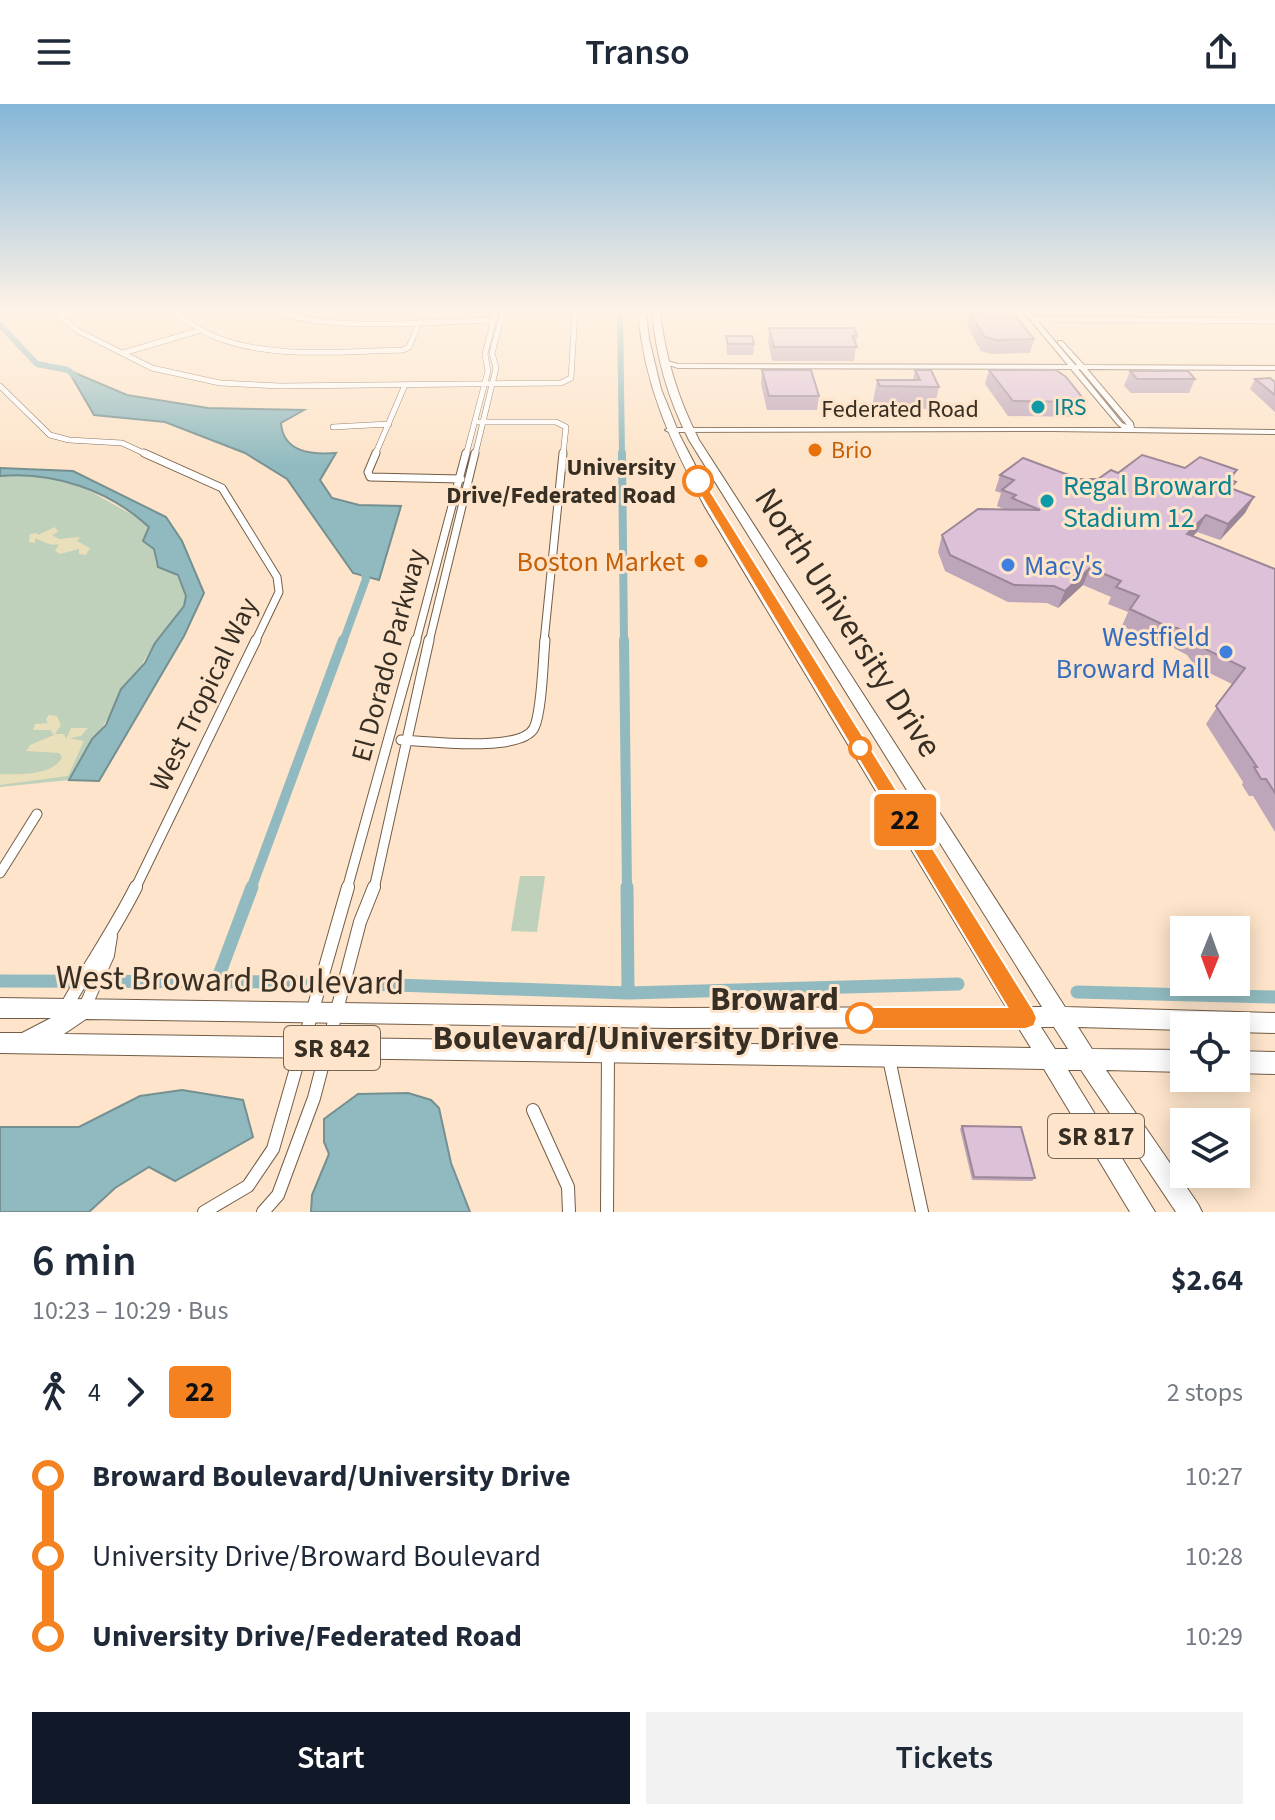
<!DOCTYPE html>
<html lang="en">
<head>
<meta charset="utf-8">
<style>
	:root { --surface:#fff; --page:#f2f2f3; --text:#1f2937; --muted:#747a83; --accent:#111827 }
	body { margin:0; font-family:"Source Sans 3",sans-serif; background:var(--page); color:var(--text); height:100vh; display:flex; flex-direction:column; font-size:30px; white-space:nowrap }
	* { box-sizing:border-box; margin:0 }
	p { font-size:26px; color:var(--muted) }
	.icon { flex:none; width:44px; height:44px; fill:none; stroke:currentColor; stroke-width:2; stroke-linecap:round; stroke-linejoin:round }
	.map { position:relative; height:1108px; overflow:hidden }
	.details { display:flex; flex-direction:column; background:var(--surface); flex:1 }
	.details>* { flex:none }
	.badge { padding:0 16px; border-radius:6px; font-size:28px; line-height:52px }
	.needle { width:52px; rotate:181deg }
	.tools { position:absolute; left:1170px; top:812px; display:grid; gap:16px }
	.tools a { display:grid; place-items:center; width:80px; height:80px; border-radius:0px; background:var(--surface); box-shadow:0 4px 20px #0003; font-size:40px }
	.map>.badge { position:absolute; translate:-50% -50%; box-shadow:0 0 0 4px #fff }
	.legs { display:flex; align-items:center; gap:12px; height:88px; padding:0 32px; font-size:26px }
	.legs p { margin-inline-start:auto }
	.overview { display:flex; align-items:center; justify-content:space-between; height:136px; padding:0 32px }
	h1 { font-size:44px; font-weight:600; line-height:60px }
	.primary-button { display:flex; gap:16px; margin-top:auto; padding:16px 32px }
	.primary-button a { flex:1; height:92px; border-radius:0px; background:var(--accent); color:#fff; font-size:32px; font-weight:600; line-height:92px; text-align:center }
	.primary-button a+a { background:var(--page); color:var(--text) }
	ul { padding:0 32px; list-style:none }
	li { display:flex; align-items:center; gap:28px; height:80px; font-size:30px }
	li i { display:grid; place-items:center; width:12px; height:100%; margin:0 10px; background:currentColor }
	li i::after { content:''; width:20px; height:20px; margin:-10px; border:6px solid; border-radius:50%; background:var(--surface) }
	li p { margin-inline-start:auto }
	li:first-child i { background:linear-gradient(#0000 50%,currentColor 0) }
	li:last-child i { background:linear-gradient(currentColor 50%,#0000 0) }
	header { display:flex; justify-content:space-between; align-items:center; height:104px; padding:0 32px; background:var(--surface); font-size:36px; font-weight:600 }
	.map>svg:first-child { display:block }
	.green { fill:#bfd0bb }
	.sand { fill:#e9dfba }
	.water { fill:#90babf; stroke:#759090; stroke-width:2 }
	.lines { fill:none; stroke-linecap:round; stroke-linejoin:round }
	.canal-far3 { stroke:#90babf; stroke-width:6 }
	.canal-far2 { stroke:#90babf; stroke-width:8 }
	.canal-far1 { stroke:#90babf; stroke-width:10 }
	.canal { stroke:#90babf; stroke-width:13 }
	.minor-far3-casing { stroke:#735d47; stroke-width:6 }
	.minor-far2-casing { stroke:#735d47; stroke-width:9 }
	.minor-far1-casing { stroke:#735d47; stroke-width:11 }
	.minor-casing { stroke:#735d47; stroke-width:14 }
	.tertiary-casing { stroke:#735d47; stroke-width:2 }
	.primary-casing { stroke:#735d47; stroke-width:2 }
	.minor-far3 { stroke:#fff; stroke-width:5 }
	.minor-far2 { stroke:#fff; stroke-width:7 }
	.minor-far1 { stroke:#fff; stroke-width:9 }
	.minor { stroke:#fff; stroke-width:12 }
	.tertiary { fill:#fff; fill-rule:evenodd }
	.primary { fill:#fff; fill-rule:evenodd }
	.wall { fill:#bea6ba }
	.shaded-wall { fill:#9b8797 }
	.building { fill:#ddc1d8; stroke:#9b8797; stroke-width:2 }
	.line-1 { fill:#f58220; stroke:#fff; stroke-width:2 }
	.culture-dot { fill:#0f9aa8; stroke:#fde4ca; stroke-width:3 }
	.food-dot { fill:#e8710a; stroke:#fde4ca; stroke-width:3 }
	.stop-1-dot { fill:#fff; stroke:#f58220; stroke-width:4 }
	.shop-dot { fill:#3f7fe0; stroke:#fde4ca; stroke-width:3 }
	.labels { text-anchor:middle; stroke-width:6; stroke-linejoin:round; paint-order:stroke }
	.far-culture-label { font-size:24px; fill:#0d838f; stroke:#fde4ca; text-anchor:start }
	.far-street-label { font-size:24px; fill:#372e24; stroke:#fde4ca }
	.far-food-label { font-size:24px; fill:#c56008; stroke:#fde4ca; text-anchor:start }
	.far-stop-label { font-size:24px; font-weight:bold; fill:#372e24; stroke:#fde4ca; text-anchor:end }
	.shield { fill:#fde4ca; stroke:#726556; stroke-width:2 }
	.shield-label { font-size:26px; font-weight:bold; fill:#372e24 }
	.culture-label { font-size:28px; fill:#0d838f; stroke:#fde4ca; text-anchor:start }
	.food-label { font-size:28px; fill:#c56008; stroke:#fde4ca; text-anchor:end }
	.shop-label { font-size:28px; fill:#366cbe; stroke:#fde4ca; text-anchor:start }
	.street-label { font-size:28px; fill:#372e24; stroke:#fde4ca }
	.near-street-label { font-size:34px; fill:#372e24; stroke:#fde4ca }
	.near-stop-label { font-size:34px; font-weight:bold; fill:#372e24; stroke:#fde4ca; text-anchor:end }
</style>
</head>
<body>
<header><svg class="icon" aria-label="menu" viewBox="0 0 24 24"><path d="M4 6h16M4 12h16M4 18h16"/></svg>Transo<svg class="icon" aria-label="share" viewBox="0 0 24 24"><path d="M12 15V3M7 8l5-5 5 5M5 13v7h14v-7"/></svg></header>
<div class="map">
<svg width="1275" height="1108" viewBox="0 0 1275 1108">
	<rect width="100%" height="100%" fill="#fde4ca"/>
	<path class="green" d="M20 370 56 374 83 383 138 414 149 423 156 460 178 471 186 492 184 502 155 539 69 676 0 683V372Z
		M520 772H545L537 828 511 827Z"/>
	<path class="sand" d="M55 423 58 428 52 431 59 435 80 433 77 437 90 444 86 451 79 450V445L60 450 55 447 59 440C51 443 43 437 35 434V439L29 438 30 430 37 429 38 431Z
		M49 611 57 612 61 621 55 630H64L66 635 71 624H88L81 632 70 634 84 637 68 672 0 681V670C17 671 55 671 62 653L59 649 26 647 30 641 54 631 50 626H33L35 620 48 619 46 615Z"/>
	<path class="water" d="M68 266 127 291 208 304 304 306 281 319C283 348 311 351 336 349L320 376 332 394 359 401 401 402 379 476 353 469 287 375 245 349 165 318 94 311Z
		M0 364 73 367 166 413 182 437 204 489 184 532 99 677 69 676 92 635 106 621 121 585 145 559 155 539 184 502 186 492 178 471 158 463 154 445 143 437 149 423C109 386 53 367 0 372Z
		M182 986 243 996 253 1033 175 1077 149 1063 115 1084 89 1108H0V1023H79L140 992Z
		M408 989 431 996 439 1004 451 1059 470 1108H311L312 1091 329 1050 324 1038V1015L358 990Z"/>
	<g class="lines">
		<path class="canal-far3" d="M620 207 622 351
			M0 210 11 207
			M0 221 37 260 68 266 76 273"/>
		<path class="canal-far2" d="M622 349 624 538
			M343 538 366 475 363 461"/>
		<path class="canal-far1" d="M624 536 627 785
			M251 785 343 536"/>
		<path class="canal" d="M627 783 628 889
			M0 877 301 878
			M216 879 252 783
			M367 880 628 889 958 880
			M1077 888 1275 893"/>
		<g class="minor-far3-casing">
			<path id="minor-far3" d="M54 207 78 227 152 264 220 279 280 282 561 279 571 274 575 207
				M171 207C185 215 199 226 213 232 271 256 342 247 403 246L409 243 420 216
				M273 207C338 229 427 217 495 216
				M59 211 75 207
				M1033 215 1275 217
				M123 249 201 226
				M0 282 50 331 69 336 122 339 148 351
				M479 318H556L566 323 563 351
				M333 323 389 320
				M375 351 405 281
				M466 351 488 267 485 250 496 207
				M475 351 496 264 492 249 503 207"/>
		</g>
		<g class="minor-far2-casing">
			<path id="minor-far2" d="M144 349 222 384 277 473 279 488 255 538
				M376 349 368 368 370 373 461 375
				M416 538 466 349
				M429 538 475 349
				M544 538 563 349"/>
		</g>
		<g class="minor-far1-casing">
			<path id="minor-far1" d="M401 636C428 637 521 649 534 624 542 608 543 556 545 536
				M0 769 37 710
				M135 785 256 536
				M347 785 416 536
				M374 785 429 536"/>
		</g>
		<g class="minor-casing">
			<path id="minor" d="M66 903C89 862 115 825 136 783
				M84 905 108 851 111 832
				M889 955 922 1108
				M533 1006 568 1083 569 1108
				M204 1108 248 1082 273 1045 348 783
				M263 1108 278 1091 314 994 360 818 374 783
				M607 1108 608 950"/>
		</g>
		<g class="tertiary-casing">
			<path id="tertiary" d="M1023 207H1029L1075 261H1077L1058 239V237H1062L1084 261 1275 262V266L1087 265 1133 319 1134 324 1275 326V330L1053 327 669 328 665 326 669 324H1122L1118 321 1071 265 678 264 660 258 663 256 678 260 1068 261ZM1078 265H1080L1127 321 1122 319Z"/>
		</g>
		<g class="primary-casing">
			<path id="primary" d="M638 207H646L649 235 661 285 680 332 717 403 1029 903H1042L689 336C668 295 656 253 652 207H660C665 253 678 295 699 336L1065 903 1275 909V929L1236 928V922H1184V926L1078 923 1092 945 1184 946V968L1106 966 1198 1100 1202 1108H1176L1081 966H1068L1155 1108H1130L1044 965 0 949V929H22L51 914H0V894L671 904 1006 903 705 403C671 338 644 282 638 207ZM86 915 671 924 1018 923 1031 944 64 930ZM1041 923H1054L1068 945H1055Z
				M1236 947 1275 948V970L1236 969Z"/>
		</g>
		<use href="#minor-far3" class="minor-far3"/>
		<use href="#minor-far2" class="minor-far2"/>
		<use href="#minor-far1" class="minor-far1"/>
		<use href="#minor" class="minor"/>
		<use href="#tertiary" class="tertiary"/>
		<use href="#primary" class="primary"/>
	</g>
	<path class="wall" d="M970 209 1034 235 1030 249 992 250 981 247 967 222Z
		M769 224 857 232 854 257H772L768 237Z
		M726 232 754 240 753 251H727Z
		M762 266 819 292 817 306H767L761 280Z
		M915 266 939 283 934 305 876 304 873 298 877 276H913Z
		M989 266 1086 298 1081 313 1008 312 985 280Z
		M1130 267 1195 275 1189 289H1131L1124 282Z
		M1255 275 1275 278V308L1250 285Z
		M1185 364 1237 366 1232 376 1236 378 1232 385 1254 393 1245 409 1220 436 1197 428 1193 432 1275 465V728L1253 692H1249L1242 681 1243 678 1206 620 1232 580 1195 562 1187 551 1168 541 1157 539 1122 522 1128 508 1108 500 1111 493 1083 481 1058 504 1047 499 1008 498 945 467 938 448 942 431 1006 406 997 402 1001 389 995 387 1000 371 1079 375H1098L1118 369Z
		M962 1022 1035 1074 1032 1077 972 1076 960 1025Z"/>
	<path class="shaded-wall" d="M1254 393 1245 409 1220 436 1228 420Z
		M1206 411 1197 428 1179 447 1187 430Z
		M1090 464 1083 481 1058 504 1065 487Z"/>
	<path class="building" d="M970 209 1014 210 1034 235 996 236 985 233Z
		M769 224H854L857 232H852L857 243H774Z
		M726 232H752L754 240H728Z
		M762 266H811L819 292H769Z
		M915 266H931L939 283 880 282 877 276H920Z
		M989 266H1056L1066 273 1086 298 1013 297Z
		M1130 267H1188L1195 275H1137Z
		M1270 274 1275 278V291L1255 275Z
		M1142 351 1185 364 1200 353 1237 366 1228 375 1236 378 1230 384 1254 393 1228 420 1206 411 1187 430 1275 465V689L1266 675H1261L1254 663H1257L1216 602 1245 564 1205 545 1197 534 1177 524 1166 522 1130 505 1139 492 1116 483 1121 477 1090 464 1065 487 1054 482 1014 481 950 451 942 431 978 405 1040 406 1012 394 1016 391 1002 386 1014 376 1000 371 1023 354 1079 375H1098L1111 366 1118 369Z
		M962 1022 1021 1023 1035 1074 974 1073Z"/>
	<linearGradient id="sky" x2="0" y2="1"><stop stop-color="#85b6d8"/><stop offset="0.57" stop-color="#fef3e7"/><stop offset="1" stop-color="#fef3e7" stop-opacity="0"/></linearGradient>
	<rect width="1275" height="362" fill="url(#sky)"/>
	<path class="line-1" d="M698 374 704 377 1034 907 1037 914 1034 922 1026 925H861L853 922 850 914 853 906 861 903H1007L692 377Z"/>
	<g class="culture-dot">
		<circle cx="1038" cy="303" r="8"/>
		<circle cx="1047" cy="397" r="8"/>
	</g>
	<g class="food-dot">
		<circle cx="815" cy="346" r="8"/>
		<circle cx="701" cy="457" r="8"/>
	</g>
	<g class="stop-1-dot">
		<circle cx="698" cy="377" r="14"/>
		<circle cx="860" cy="644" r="10"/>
		<circle cx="861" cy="914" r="14"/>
	</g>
	<g class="shop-dot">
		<circle cx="1008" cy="461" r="8"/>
		<circle cx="1226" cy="548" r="8"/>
	</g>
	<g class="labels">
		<g class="far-culture-label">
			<text x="1054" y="311">IRS</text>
		</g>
		<g class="far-street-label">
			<text x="900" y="313">Federated Road</text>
		</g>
		<g class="far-food-label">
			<text x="831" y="354">Brio</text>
		</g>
		<g class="far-stop-label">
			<text x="676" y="371">University<tspan x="676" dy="28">Drive/Federated Road</tspan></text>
		</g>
		<g class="shield">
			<rect x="284" y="922" width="96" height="44" rx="6"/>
			<rect x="1048" y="1010" width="96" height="44" rx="6"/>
		</g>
		<g class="shield-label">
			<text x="332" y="953">SR 842</text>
			<text x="1096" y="1041">SR 817</text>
		</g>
		<g class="culture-label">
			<text x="1063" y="391">Regal Broward<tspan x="1063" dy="32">Stadium 12</tspan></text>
		</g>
		<g class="food-label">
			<text x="685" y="467">Boston Market</text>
		</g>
		<g class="shop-label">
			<text x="1024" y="471">Macy's</text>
			<text x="1210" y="542" text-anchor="end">Westfield<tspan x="1210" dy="32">Broward Mall</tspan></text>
		</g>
		<g class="street-label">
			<text transform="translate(388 551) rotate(-75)" y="10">El Dorado Parkway</text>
			<text transform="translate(203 590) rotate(-64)" y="10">West Tropical Way</text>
		</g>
		<g class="near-street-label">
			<text transform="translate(849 518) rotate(57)" y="12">North University Drive</text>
			<text transform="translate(230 875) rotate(1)" y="12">West Broward Boulevard</text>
		</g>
		<g class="near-stop-label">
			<text x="839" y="906">Broward<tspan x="839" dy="39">Boulevard/University Drive</tspan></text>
		</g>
	</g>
</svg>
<div class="tools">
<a><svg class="needle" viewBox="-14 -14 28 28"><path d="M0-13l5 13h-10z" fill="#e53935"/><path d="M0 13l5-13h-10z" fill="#747a83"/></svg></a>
<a><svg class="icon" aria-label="locate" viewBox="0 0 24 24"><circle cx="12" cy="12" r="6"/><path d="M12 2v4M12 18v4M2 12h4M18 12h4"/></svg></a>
<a><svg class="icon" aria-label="layers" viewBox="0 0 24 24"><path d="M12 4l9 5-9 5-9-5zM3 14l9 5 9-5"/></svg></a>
</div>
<b class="badge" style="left:905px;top:716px;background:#f58220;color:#111">22</b>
</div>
<section class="details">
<div class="overview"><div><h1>6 min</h1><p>10:23 – 10:29 · Bus</p></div><b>$2.64</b></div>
<div class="legs"><svg class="icon" aria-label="walk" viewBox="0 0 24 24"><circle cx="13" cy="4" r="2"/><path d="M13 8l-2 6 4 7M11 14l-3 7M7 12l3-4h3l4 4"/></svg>4<svg class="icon" aria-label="forward" viewBox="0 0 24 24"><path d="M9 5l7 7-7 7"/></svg><b class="badge" style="background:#f58220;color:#111">22</b><p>2 stops</p></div>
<ul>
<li><i style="color:#f58220"></i><b>Broward Boulevard/University Drive</b><p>10:27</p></li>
<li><i style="color:#f58220"></i><span>University Drive/Broward Boulevard</span><p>10:28</p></li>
<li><i style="color:#f58220"></i><b>University Drive/Federated Road</b><p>10:29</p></li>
</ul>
<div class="primary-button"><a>Start</a><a>Tickets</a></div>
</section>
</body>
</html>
